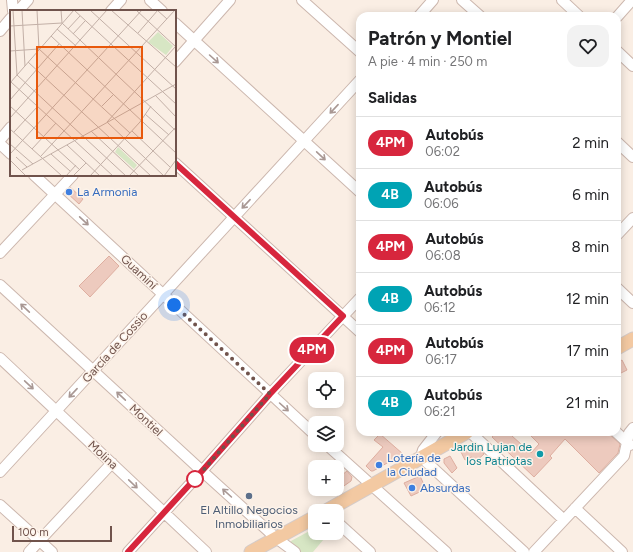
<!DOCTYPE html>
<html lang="es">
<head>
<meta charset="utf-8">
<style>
	:root { --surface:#fff; --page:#f2f2f2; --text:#202124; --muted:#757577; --line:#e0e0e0 }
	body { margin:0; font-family:Figtree,sans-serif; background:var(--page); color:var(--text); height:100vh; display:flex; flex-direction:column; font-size:15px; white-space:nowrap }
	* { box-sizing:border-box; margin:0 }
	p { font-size:13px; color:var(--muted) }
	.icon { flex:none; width:22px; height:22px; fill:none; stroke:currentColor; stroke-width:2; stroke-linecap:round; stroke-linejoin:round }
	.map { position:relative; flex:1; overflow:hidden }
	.sheet { position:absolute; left:356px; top:12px; width:265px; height:424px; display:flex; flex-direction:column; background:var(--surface); border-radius:12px; box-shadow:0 2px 10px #0003 }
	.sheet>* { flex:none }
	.badge { padding:0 8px; border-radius:13px; font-size:14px; line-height:26px }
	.buttons { position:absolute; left:308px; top:372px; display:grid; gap:8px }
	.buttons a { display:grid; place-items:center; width:36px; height:36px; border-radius:8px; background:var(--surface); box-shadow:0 2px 10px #0003; font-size:20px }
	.scale { position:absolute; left:12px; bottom:10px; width:100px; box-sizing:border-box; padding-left:4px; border:2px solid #70534c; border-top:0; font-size:11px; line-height:14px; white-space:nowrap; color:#70534c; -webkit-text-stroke:3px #fdf3ea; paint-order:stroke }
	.you { position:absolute; width:20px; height:20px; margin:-10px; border:3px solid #fff; border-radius:50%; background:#1a73e8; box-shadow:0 0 0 6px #1a73e833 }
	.map>.badge { position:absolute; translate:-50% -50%; box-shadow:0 0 0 2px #fff }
	h2 { padding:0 12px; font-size:15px; line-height:36px }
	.round { display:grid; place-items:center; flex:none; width:42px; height:42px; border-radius:12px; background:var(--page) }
	.headline { display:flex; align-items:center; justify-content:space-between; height:68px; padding:0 12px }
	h1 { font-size:19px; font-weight:700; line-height:30px }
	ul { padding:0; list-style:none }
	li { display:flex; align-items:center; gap:12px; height:52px; padding:0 12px; border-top:1px solid var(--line) }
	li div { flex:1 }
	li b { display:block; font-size:15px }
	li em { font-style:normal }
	li .badge { min-width:44px; font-weight:700; text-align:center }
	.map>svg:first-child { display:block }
	.green { fill:#d7e6c4 }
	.building { fill:#edcabe; stroke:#deaea0 }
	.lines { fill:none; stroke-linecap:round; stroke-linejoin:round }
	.minor-casing { stroke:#ccb7ae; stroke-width:12 }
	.major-casing { stroke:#d4cbc9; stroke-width:15 }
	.minor { stroke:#fff; stroke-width:10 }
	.major { stroke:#f3c9a2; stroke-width:13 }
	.oneway { stroke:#a99894 }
	.line-casing { stroke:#fff; stroke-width:9 }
	.line { stroke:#d7263d; stroke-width:6 }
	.walk { stroke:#70534c; stroke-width:4; stroke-dasharray:0 7.2 }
	.shop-dot { fill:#3f7fe0; stroke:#fdf3ea; stroke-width:1.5 }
	.culture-dot { fill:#0f9aa8; stroke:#fdf3ea; stroke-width:1.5 }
	.stop-dot { fill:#fff; stroke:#d7263d; stroke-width:2 }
	.service-dot { fill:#5c6f8a; stroke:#fdf3ea; stroke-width:1.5 }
	.labels { text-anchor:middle; stroke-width:3; stroke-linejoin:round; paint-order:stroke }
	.shop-label { font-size:12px; fill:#366cbe; stroke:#fdf3ea; text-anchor:start }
	.street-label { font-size:12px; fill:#70534c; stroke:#fdf3ea }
	.culture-label { font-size:12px; fill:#0d838f; stroke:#fdf3ea; text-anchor:end }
	.service-label { font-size:12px; fill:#4e5e75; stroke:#fdf3ea }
	.inset-road { fill:none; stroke:#c3b0a7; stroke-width:1 }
	.view { fill:#e8590c; fill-opacity:0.15; stroke:#e8590c; stroke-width:2 }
	.inset-edge { fill:none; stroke:#70534c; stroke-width:2 }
</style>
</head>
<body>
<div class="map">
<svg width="633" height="552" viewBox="0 0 633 552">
	<rect width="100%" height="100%" fill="#faeee4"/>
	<path class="green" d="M315 528V533H329L313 552H298L290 544 291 541Z"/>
	<path class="building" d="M70 187 83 199 79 204 66 192Z
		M109 256 119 266 90 297 79 286Z
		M622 360 627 370 617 375V363Z
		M497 432H520L512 436 531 453 539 444 527 432H607L620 444 618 453 599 473 565 439 550 456 552 458 534 477 492 437Z
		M380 434 403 454 373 471H371L366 466 383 447 374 440Z
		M473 444 484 454 475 462 472 457 465 460 460 450Z
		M450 456 457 468 452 473 444 463V459Z
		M347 471 352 477 351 481 341 488 337 485V479Z
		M420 476 426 489 411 496 404 483Z"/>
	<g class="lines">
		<g class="minor-casing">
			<path id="minor" d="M12 0 13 11
				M150 0 162 11
				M302 0 360 52
				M462 0 480 16
				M562 0 579 16
				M18 11 28 0
				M111 11 121 0
				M419 16 433 0
				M617 17 632 0
				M175 23 360 192
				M0 31 11 18
				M617 51 633 66
				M175 62 230 0
				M0 140 11 127
				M617 142 633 157
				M0 144 11 154
				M175 163 360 332
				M34 175 315 435
				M617 235 633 218
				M0 253 73 175
				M0 285 202 471 276 538 295 552
				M617 288 633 303
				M0 358 206 552
				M437 432 423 450 421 457 524 552
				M470 432 564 520
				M616 432 630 445
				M327 445 446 552
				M0 472 360 80
				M0 505 52 552
				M575 508 622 552
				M337 522 370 552
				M29 552 112 463
				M128 552 202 471 270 394 360 298
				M534 552 624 456 629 433 633 428"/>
		</g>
		<g class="major-casing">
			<path id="major" d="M617 348 633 339
				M326 511 467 432
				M251 552 315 517"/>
		</g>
		<use href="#minor" class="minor"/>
		<use href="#major" class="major"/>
	</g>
	<defs><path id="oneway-shaft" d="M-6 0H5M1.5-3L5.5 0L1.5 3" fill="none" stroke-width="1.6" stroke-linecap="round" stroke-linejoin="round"/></defs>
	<g class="oneway">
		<use href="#oneway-shaft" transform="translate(214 59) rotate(42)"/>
		<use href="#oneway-shaft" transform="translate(334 109) rotate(133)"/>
		<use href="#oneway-shaft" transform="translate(321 156) rotate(43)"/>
		<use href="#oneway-shaft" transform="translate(246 204) rotate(133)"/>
		<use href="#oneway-shaft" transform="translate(84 221) rotate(43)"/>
		<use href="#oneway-shaft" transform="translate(25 308) rotate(-137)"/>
		<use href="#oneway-shaft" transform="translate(29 385) rotate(43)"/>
		<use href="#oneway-shaft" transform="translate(73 393) rotate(133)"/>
		<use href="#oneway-shaft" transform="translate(121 396) rotate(-137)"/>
		<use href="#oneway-shaft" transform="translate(284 407) rotate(42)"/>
		<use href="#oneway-shaft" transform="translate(133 484) rotate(44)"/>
		<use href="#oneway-shaft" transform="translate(227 493) rotate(-138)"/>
	</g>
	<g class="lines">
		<g class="line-casing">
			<path id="line" d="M128 552 202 471 270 394 343 316 175 163"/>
		</g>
		<use href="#line" class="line"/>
		<path class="walk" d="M174 305 270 394 193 482 195 479"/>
	</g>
	<g class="shop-dot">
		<circle cx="69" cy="192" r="4"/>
		<circle cx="379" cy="465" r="4"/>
		<circle cx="412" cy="488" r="4"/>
	</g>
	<circle class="culture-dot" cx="540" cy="454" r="4"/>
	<circle class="stop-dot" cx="195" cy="479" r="8"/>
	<circle class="service-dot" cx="249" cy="496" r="4"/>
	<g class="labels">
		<g class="shop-label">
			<text x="77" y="196">La Armonia</text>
			<text x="387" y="462">Lotería de<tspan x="387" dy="14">la Ciudad</tspan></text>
			<text x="420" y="492">Absurdas</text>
		</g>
		<g class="street-label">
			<text transform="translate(139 272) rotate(43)" y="4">Guaminí</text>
			<text transform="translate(115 347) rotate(-48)" y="4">García de Cossio</text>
			<text transform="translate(146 420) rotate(43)" y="4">Montiel</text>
			<text transform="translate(103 455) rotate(43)" y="4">Molina</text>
		</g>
		<g class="culture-label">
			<text x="532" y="451">Jardin Lujan de<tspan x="532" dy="14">los Patriotas</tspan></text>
		</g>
		<g class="service-label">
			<text x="249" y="514">El Altillo Negocios<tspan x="249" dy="14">Inmobiliarios</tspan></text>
		</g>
	</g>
	<g transform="translate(10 10)">
		<rect width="166" height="166" fill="#faeee4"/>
		<path d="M148 22 163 36 156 45 138 32ZM108 137 127 155 124 159 105 142Z" fill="#d7e6c4"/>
		<path class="inset-road" d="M3 0 7 65 116 166M12 0 15 56M27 0 29 39 120 123M51 0 52 13 166 121M64 0 166 94M80 0 166 79M101 0 166 57M126 0 166 37M147 0 157 9M0 16 52 13M47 19 66 36M58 19 70 6M128 23 148 0M63 24 75 11M41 26 166 143M0 41 29 39M18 52 141 166M1 72 103 166M0 73 64 0M145 85 166 107M0 90 49 34M0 96 70 160M92 96 104 84M135 104 159 125M0 108 97 0M0 119 52 166M81 121 129 166M122 121 160 157M4 122 28 96M0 134 23 154M57 135 90 166M22 139 46 113M1 143 132 0M41 144 60 161M31 146 165 0M6 147 17 157M0 150 16 166M12 160 166 74M56 166 66 155M63 166 76 153M80 166 130 112 141 96M119 166 166 117M154 166 97 112 166 36M154 166 166 150"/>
		<path class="view" d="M27 37H132V128H27Z"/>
		<rect width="166" height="166" class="inset-edge"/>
	</g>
</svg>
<div class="buttons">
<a><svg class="icon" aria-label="locate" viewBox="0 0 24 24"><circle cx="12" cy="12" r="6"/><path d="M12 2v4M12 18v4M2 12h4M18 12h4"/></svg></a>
<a><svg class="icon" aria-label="layers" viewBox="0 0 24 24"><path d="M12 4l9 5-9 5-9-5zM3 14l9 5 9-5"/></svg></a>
<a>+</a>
<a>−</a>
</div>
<div class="scale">100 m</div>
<div class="you" style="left:174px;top:305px"></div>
<b class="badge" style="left:312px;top:350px;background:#d7263d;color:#fff">4PM</b>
<section class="sheet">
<div class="headline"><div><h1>Patrón y Montiel</h1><p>A pie · 4 min · 250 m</p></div><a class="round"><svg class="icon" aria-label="heart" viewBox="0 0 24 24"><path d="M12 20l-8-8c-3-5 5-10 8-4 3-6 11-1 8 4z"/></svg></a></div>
<h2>Salidas</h2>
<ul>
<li><span class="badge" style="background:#d7263d;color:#fff">4PM</span><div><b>Autobús</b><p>06:02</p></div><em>2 min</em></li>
<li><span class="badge" style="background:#00a3b4;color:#fff">4B</span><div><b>Autobús</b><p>06:06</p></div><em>6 min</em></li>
<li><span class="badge" style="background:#d7263d;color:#fff">4PM</span><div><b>Autobús</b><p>06:08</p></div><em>8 min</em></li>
<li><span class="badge" style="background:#00a3b4;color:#fff">4B</span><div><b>Autobús</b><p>06:12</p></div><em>12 min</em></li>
<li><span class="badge" style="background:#d7263d;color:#fff">4PM</span><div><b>Autobús</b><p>06:17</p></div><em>17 min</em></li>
<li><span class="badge" style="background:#00a3b4;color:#fff">4B</span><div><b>Autobús</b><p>06:21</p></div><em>21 min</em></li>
</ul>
</section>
</div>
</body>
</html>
